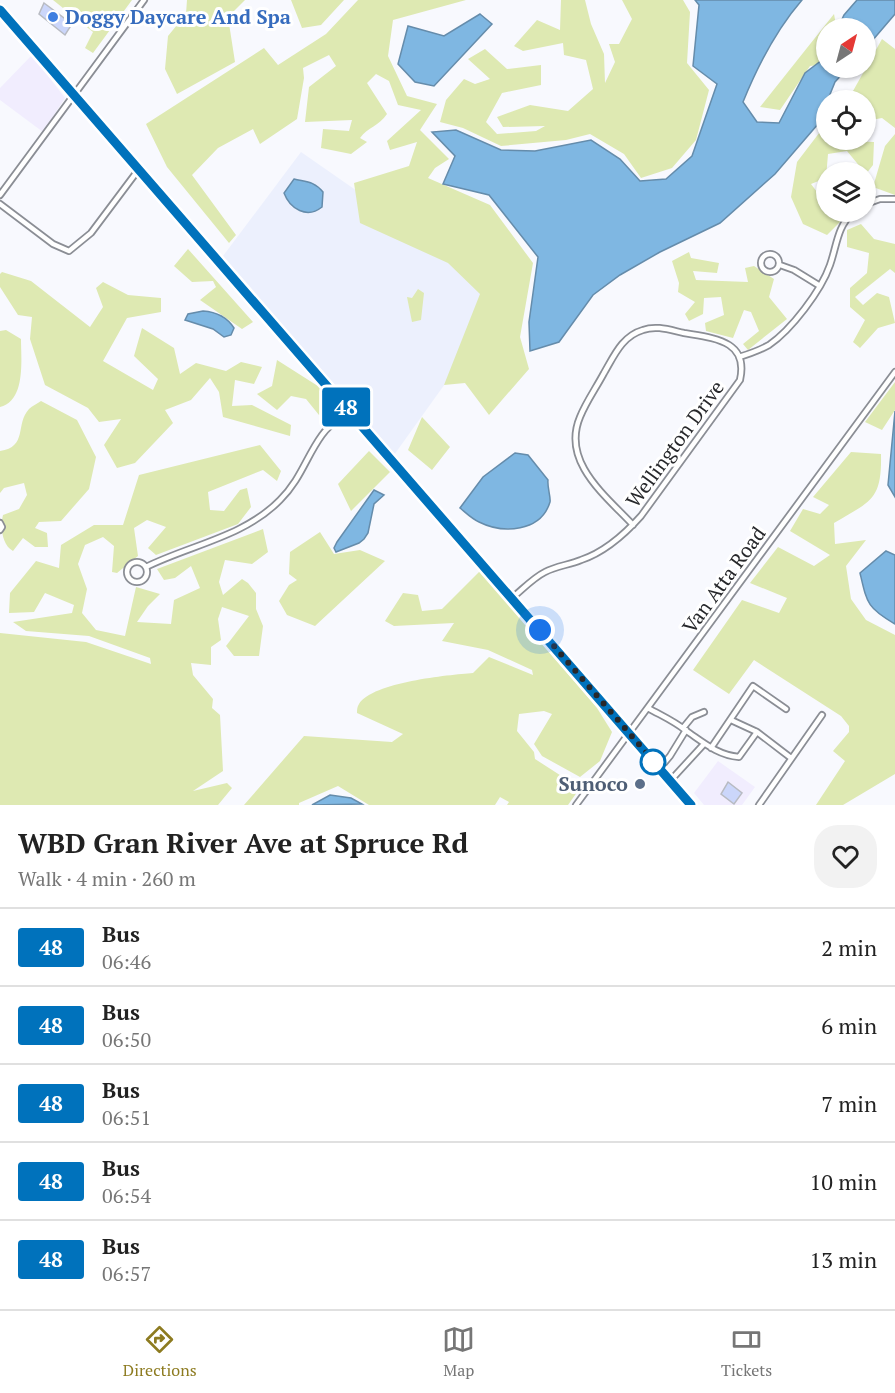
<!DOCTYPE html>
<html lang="en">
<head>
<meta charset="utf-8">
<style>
	:root { --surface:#fff; --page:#f2f2f2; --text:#222; --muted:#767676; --line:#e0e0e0; --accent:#8d7b20 }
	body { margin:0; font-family:"PT Serif",serif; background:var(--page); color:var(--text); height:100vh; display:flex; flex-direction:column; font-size:22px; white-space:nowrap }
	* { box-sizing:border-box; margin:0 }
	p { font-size:20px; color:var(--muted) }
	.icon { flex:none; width:33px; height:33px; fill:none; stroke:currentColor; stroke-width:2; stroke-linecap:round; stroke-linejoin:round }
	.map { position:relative; height:805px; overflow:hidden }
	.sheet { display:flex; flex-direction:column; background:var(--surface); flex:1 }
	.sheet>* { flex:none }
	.badge { padding:0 12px; border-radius:4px; font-size:21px; line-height:39px }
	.needle { width:39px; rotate:36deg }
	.controls { position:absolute; left:816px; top:18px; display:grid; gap:12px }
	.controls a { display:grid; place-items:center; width:60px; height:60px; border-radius:50%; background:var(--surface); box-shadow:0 2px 4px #0004; font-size:30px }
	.you { position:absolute; width:30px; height:30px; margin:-15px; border:4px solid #fff; border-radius:50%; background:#1a73e8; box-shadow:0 0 0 9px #1a73e833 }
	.map>.badge { position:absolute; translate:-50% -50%; box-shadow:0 0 0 3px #fff }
	.round { display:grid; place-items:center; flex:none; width:63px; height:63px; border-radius:24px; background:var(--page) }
	.headline { display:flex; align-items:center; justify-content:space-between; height:102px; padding:0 18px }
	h1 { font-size:28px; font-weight:600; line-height:45px }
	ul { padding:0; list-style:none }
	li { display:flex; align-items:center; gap:18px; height:78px; padding:0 18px; border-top:2px solid var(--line) }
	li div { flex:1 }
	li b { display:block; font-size:22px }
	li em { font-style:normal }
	li .badge { min-width:66px; font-weight:700; text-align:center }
	.tabs { display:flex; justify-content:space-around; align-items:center; height:84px; border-top:2px solid var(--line); background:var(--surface); font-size:16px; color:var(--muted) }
	.tabs a { display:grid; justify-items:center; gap:3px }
	.tabs .current { color:var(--accent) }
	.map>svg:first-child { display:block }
	.commercial { fill:#f1edfe }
	.built { fill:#ecf0fd }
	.green { fill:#dee9b2 }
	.water { fill:#7fb7e2; stroke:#658cab; stroke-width:1.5 }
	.building { fill:#cbd6fa; stroke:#b8bbc2; stroke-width:1.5 }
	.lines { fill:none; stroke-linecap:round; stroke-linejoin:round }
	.minor-casing { stroke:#8b8e95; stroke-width:8 }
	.primary-casing { stroke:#d4d4d5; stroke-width:10 }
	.minor { stroke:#fff; stroke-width:4.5 }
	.primary { stroke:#f9d4b9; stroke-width:7 }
	.line-casing { stroke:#fff; stroke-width:14 }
	.line { stroke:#0072bc; stroke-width:9 }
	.walk { stroke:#27282b; stroke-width:6; stroke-dasharray:0 10.8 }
	.shop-dot { fill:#3f7fe0; stroke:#fff; stroke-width:2 }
	.stop-dot { fill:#fff; stroke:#0072bc; stroke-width:3 }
	.service-dot { fill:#5c6f8a; stroke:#fff; stroke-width:2 }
	.labels { text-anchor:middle; stroke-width:6; stroke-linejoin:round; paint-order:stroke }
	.shop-label { font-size:20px; font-weight:bold; fill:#366cbe; stroke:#fff; text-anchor:start }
	.street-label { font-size:20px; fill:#27282b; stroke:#fff }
	.service-label { font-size:20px; font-weight:bold; fill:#4e5e75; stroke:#fff; text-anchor:end }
</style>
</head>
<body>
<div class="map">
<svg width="895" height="805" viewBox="0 0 895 805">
	<rect width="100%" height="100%" fill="#f8f9fe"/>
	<path class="commercial" d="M32 55 65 98 43 132 0 100V88Z
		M718 761 755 787 742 805H704L694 793Z"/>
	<path class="built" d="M301 152 508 296 394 455 223 256Z"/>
	<path class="green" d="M53 0H132L93 53 85 48 93 32Z
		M187 0H245L228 17 235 62 177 94 165 69 168 36 186 14Z
		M291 0H344L321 25 302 28Z
		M358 0H466L393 20 388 56 407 96 437 104 420 130 449 159 435 168 428 178 490 205 533 263 520 337 529 369 489 415 465 383 444 385 480 294 448 263 360 223 354 183 409 166 417 142 390 150 387 141 421 110 398 105 389 81 376 74 367 83 387 114C379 126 368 127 360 138L367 142 351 154 321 148 323 129 349 131 352 120 305 122 309 87 336 66 329 55 303 68 304 78 297 119 260 144 253 129 218 148 192 175 236 235 229 243 167 167 146 124 264 48 278 65 326 34Z
		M561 0H585L591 24 604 54 605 83 615 62 609 44H619L632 19 622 0H683L690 12 687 63 709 90 696 140 672 168 641 178 624 154 590 134 566 140 501 146 463 128 440 122 446 100 464 79 475 84 490 79 468 59 485 49 507 69 541 65V85L502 93 486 122 497 134 536 131 545 126 503 127 497 117 530 105 568 111 593 89 586 60 564 55 563 43 523 51 514 46 537 20 560 30Z
		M834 14 836 25 834 28H826V64L810 66 780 110 760 107Z
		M882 39 895 49V128L882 118 866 121V100H848Z
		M826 124V140L874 142 873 165 866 174 847 151 828 154 826 178 811 184 826 204V212H833L841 221 827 235 803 224 791 197 797 162Z
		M895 134V195L873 187 885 146Z
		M861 224 874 239 895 244V273L890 269 855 297 863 305 877 293 889 297 895 323 878 328 860 348 853 342 865 320 850 307V288L867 273 869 253 847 247V230Z
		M188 249 253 322 242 329 200 300 216 287 213 281 192 282 174 266Z
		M689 252 691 258 719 263 717 273 693 271 696 280 748 282 745 268 754 266 774 279 769 297 787 319 748 350 743 344 759 331 751 312 744 310 733 338 706 331 705 323 724 315 721 297 704 298 703 314 689 321 685 314 695 302 678 292 679 283 672 261Z
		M2 272 31 281 90 327 103 307 96 288 103 282 128 295 161 298V312L127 318 103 361 153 390 158 379 134 356 142 328 174 348 180 374 196 363 226 371 241 362 262 367 254 384 235 380 232 406 252 405 291 425 290 436 223 417 219 392 210 378 191 400 165 410 173 423 135 463 117 468 104 445 121 419 99 422 88 408 45 385 30 339 32 317 18 315 0 287V274Z
		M418 289 424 293 421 320 412 322 407 297 412 298Z
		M6 330 21 339C21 359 26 401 0 407V331Z
		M277 360 321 388 331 411 319 415 306 399 291 396 277 410 257 394 272 386Z
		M895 382V410L882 430 865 422Z
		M41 401 77 420 96 457 89 489 61 521 39 522 35 528 47 533 48 547H35L23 538 13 551C2 545 0 527 3 515L19 509 27 495 24 483 4 488 0 493V451C28 447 15 424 29 409 32 406 38 403 41 401Z
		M422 417 450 447 432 470 408 450Z
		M260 445 281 471 277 481 263 470 208 492 210 510 224 511 240 490 247 488 251 507 238 524 156 555 148 548 166 527 147 520 134 528 138 556 117 573 112 572 114 546 103 537 85 545 78 564 87 589 82 613 96 630 125 636 136 587 160 594 148 606 137 622 171 624 174 600 200 588 191 566 175 578 164 580 157 569 263 529 268 552 252 564 225 560 219 582 223 595 242 579 248 583 256 593V609L263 626 259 656H234L226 646 249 616 222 607 218 619 221 640 211 647V665L191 663 193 675 213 699 212 708 220 715 223 771 193 791 227 783 232 788 218 805H0V633L86 642 151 664 150 658 89 636 26 631 13 622 72 613 74 605 45 593 34 612 9 613 10 593 36 561 59 568 61 545 94 525H123L139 475Z
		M369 451 390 472 351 511 338 484Z
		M851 452 881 454C882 500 871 501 834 523L835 544 866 540 846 566 851 599 866 620 895 635V774L843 805H816L845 761 833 751 849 732V726L841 716 754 660 729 694 693 670 742 600 779 613 787 598 750 583 778 547 814 566 830 555 790 531 803 509 820 514 829 505 813 497Z
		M320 532 334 554 360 550 385 561 315 626 287 615 279 601 289 585 297 580 289 574 290 552Z
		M480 571 597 708 612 732 600 761 580 777 542 756 534 744 552 714 544 711 519 714 517 731 534 752 535 759 580 788 568 805H507L509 802 500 797 495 805H369L338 786 299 803V805H244L304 736 392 742 403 734 357 713C357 710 357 707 359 704 373 682 448 675 473 673L489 657 533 675 532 670 488 650 442 641 454 623 394 626 385 621 403 593 418 595 422 611 442 609Z"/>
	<path class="water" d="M695 0H802C776 30 758 65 743 102L757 122 779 123 805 73 826 57V68H848L835 82 818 124 775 174 720 223 660 252 620 275 593 295 559 342 530 351 529 322 538 257 489 195 443 184 455 156 432 132 456 130 501 150 535 151 591 140 620 159 640 181 666 179 692 156 717 84 693 66 699 5Z
		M857 0H895V14L866 48V28H838L844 15Z
		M480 14 492 24 434 86 415 82 398 64 408 26 444 36Z
		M294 179C306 182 314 181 323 192L322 207C307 219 290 209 284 193Z
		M203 311C217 312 227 317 234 328L231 335 224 337 213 329 185 320 188 314Z
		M895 411V497L888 485Z
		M515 453 528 455 548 480C547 487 551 497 550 502 541 532 503 534 479 522 472 519 466 513 460 508L483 477Z
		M374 490 384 495 374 504 368 533 364 539 359 543 336 552 334 548 337 542Z
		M886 551 895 555V624C867 608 867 603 860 573Z
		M330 795 351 798 362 804 312 805Z"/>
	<path class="building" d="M44 3 72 24 65 35 39 14Z
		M728 782 742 793 734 804 721 794Z"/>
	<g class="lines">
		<g class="minor-casing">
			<path id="minor" d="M0 195 144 0
				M0 204 53 244 69 251 91 233 139 169
				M866 204 880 199H895
				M761 263a9 9 0 1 1 18 0a9 9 0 1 1-18 0Z
				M780 265 794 270 820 286
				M739 357C749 354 760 350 769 345 791 330 821 291 830 265 837 245 837 227 853 212
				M0 523 2 527 0 530
				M127 572a10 10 0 1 1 20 0a10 10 0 1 1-20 0Z
				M146 567C190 545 244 537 280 500 301 479 306 457 322 435 329 425 339 418 349 410
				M512 598C523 589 533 578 545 572 556 566 569 565 581 560 605 552 624 535 641 516L740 380C749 340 713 338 684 333 670 330 656 325 643 330 622 336 614 356 604 373 596 388 586 402 580 417 561 462 606 496 633 525
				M648 708C660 715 674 721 685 730 703 742 717 755 739 757L757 732
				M731 720 757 732 791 758
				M683 728 692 717 704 712
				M711 748 753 686 786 709
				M659 769 670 756 686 730
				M670 781 704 744
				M576 805 895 372
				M759 805 822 715"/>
		</g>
		<g class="primary-casing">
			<path id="primary" d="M0 10 691 805"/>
		</g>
		<use href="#minor" class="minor"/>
		<use href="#primary" class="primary"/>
	</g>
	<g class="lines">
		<g class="line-casing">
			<path id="line" d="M0 10 691 805"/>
		</g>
		<use href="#line" class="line"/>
		<path class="walk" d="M540 630 656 764 653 762"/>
	</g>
	<circle class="shop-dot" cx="53" cy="17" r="6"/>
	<circle class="stop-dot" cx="653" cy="762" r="12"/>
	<circle class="service-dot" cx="640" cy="784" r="6"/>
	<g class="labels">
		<g class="shop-label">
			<text x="65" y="24">Doggy Daycare And Spa</text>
		</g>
		<g class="street-label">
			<text transform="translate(675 444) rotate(-54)" y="7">Wellington Drive</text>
			<text transform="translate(724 580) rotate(-54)" y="7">Van Atta Road</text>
		</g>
		<g class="service-label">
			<text x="628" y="791">Sunoco</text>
		</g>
	</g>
</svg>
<div class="controls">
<a><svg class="needle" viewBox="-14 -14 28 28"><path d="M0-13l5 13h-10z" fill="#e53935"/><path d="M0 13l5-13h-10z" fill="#767676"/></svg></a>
<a><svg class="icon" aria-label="locate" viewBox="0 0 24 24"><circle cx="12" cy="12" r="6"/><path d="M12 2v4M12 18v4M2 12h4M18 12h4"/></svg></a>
<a><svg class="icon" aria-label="layers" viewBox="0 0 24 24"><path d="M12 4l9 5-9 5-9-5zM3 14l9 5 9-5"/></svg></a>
</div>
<div class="you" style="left:540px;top:630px"></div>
<b class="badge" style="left:346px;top:407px;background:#0072bc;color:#fff">48</b>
</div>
<section class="sheet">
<div class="headline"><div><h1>WBD Gran River Ave at Spruce Rd</h1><p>Walk · 4 min · 260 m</p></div><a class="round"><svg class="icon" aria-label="heart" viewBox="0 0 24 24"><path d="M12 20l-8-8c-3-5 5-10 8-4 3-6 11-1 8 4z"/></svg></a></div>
<ul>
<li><span class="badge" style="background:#0072bc;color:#fff">48</span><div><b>Bus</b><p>06:46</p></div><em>2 min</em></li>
<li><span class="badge" style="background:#0072bc;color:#fff">48</span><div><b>Bus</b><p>06:50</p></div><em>6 min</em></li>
<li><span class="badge" style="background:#0072bc;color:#fff">48</span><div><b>Bus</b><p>06:51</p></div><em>7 min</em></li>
<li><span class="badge" style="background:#0072bc;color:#fff">48</span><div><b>Bus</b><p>06:54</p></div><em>10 min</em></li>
<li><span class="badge" style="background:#0072bc;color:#fff">48</span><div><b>Bus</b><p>06:57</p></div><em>13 min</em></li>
</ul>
</section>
<nav class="tabs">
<a class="current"><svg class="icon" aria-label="directions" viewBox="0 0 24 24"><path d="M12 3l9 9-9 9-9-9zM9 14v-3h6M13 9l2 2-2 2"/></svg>Directions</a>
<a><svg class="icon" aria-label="map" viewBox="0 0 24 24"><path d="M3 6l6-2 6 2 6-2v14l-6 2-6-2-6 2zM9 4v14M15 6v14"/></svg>Map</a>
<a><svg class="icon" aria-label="tickets" viewBox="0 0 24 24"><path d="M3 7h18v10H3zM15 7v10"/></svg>Tickets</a>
</nav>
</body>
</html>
